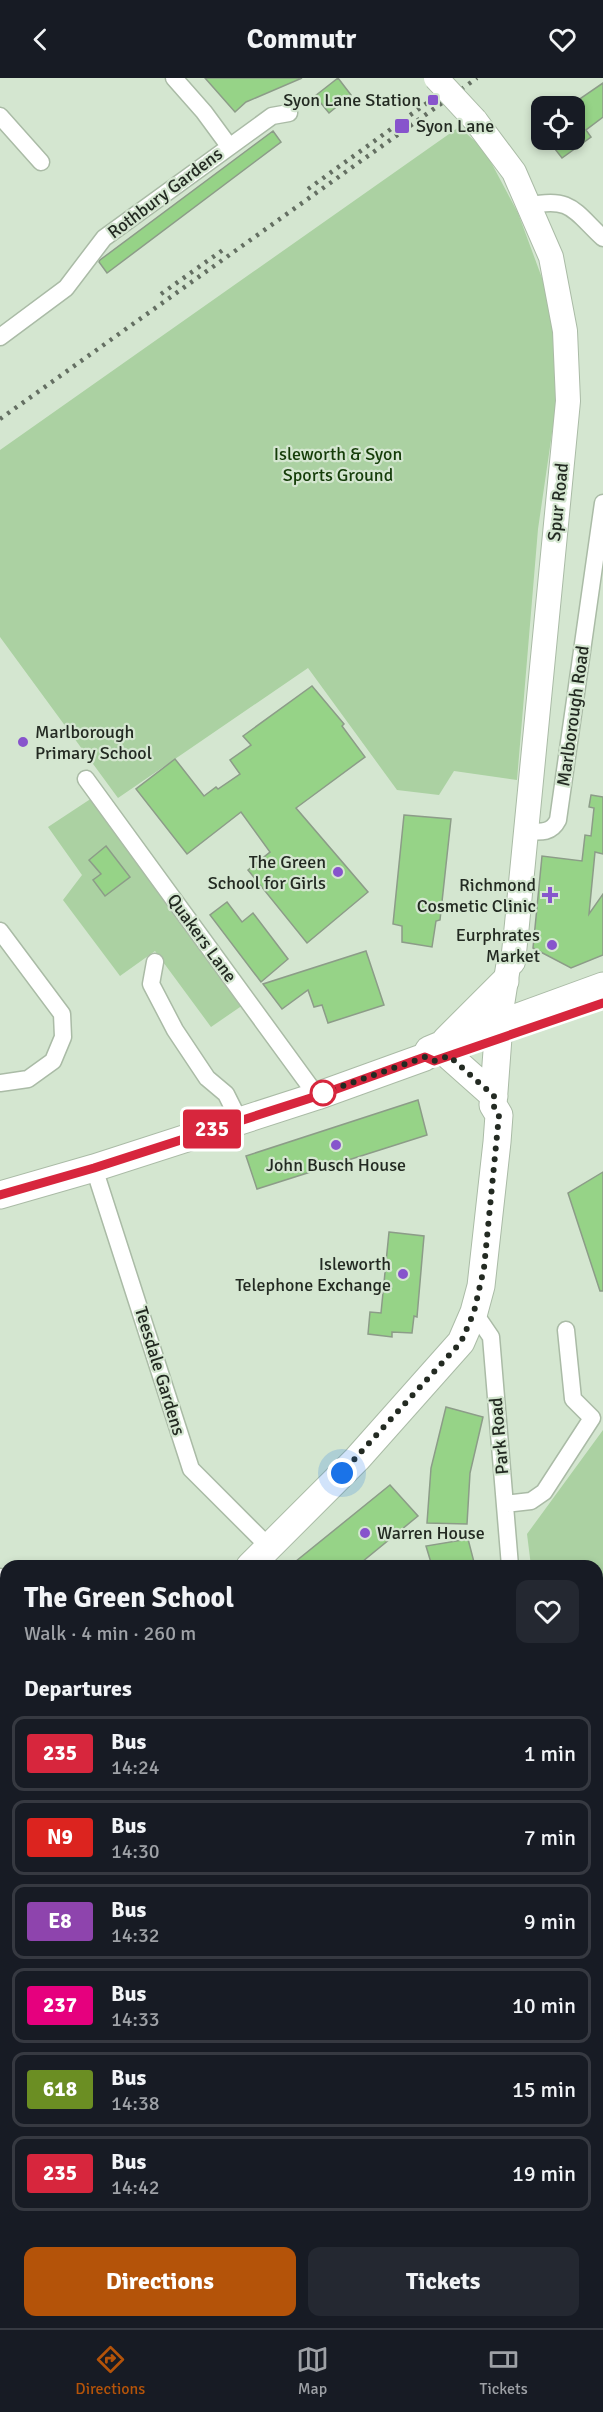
<!DOCTYPE html>
<html lang="en">
<head>
<meta charset="utf-8">
<style>
	:root { --surface:#171b24; --page:#242831; --text:#f1f3f6; --muted:#9ea1a6; --line:#363941; --accent:#b45309 }
	body { margin:0; font-family:Signika,sans-serif; background:var(--page); color:var(--text); height:100vh; display:flex; flex-direction:column; font-size:22px; white-space:nowrap }
	* { box-sizing:border-box; margin:0 }
	p { font-size:20px; color:var(--muted) }
	.icon { flex:none; width:33px; height:33px; fill:none; stroke:currentColor; stroke-width:2; stroke-linecap:round; stroke-linejoin:round }
	.map { position:relative; flex:1; overflow:hidden }
	.panel { position:absolute; left:0px; top:1482px; width:603px; height:768px; display:flex; flex-direction:column; background:var(--surface); border-radius:18px 18px 0 0; box-shadow:0 3px 9px #0003 }
	.panel>* { flex:none }
	.badge { padding:0 12px; border-radius:4px; font-size:21px; line-height:39px }
	.controls { position:absolute; left:531px; top:18px; display:grid; gap:12px }
	.controls a { display:grid; place-items:center; width:54px; height:54px; border-radius:12px; background:var(--surface); box-shadow:0 3px 9px #0003; font-size:30px }
	.you { position:absolute; width:30px; height:30px; margin:-15px; border:4px solid #fff; border-radius:50%; background:#1a73e8; box-shadow:0 0 0 9px #1a73e833 }
	.map>.badge { position:absolute; translate:-50% -50%; box-shadow:0 0 0 3px #fff }
	h2 { padding:0 24px; font-size:22px; line-height:54px }
	.round { display:grid; place-items:center; flex:none; width:63px; height:63px; border-radius:12px; background:var(--page) }
	.overview { display:flex; align-items:center; justify-content:space-between; height:102px; padding:0 24px }
	h1 { font-size:28px; font-weight:700; line-height:45px }
	.action { display:flex; gap:12px; margin-top:auto; padding:12px 24px }
	.action a { flex:1; height:69px; border-radius:12px; background:var(--accent); color:#fff; font-size:24px; font-weight:700; line-height:69px; text-align:center }
	.action a+a { background:var(--page); color:var(--text) }
	ul { padding:0; list-style:none }
	li { display:flex; align-items:center; gap:18px; height:75px; margin:0 12px 9px; padding:0 12px; border:3px solid var(--line); border-radius:12px }
	li div { flex:1 }
	li b { display:block; font-size:22px }
	li em { font-style:normal }
	li .badge { min-width:66px; font-weight:700; text-align:center }
	header { display:flex; justify-content:space-between; align-items:center; height:78px; padding:0 24px; background:var(--surface); font-size:27px; font-weight:700 }
	.dock { display:flex; justify-content:space-around; align-items:center; height:84px; border-top:2px solid var(--line); background:var(--surface); font-size:16px; color:var(--muted) }
	.dock a { display:grid; justify-items:center; gap:3px }
	.dock .active { color:var(--accent) }
	.map>svg:first-child { display:block }
	.green { fill:#abd1a2 }
	.building { fill:#96d387; stroke:#8c9c88; stroke-width:1.5 }
	.lines { fill:none; stroke-linecap:round; stroke-linejoin:round }
	.minor-casing { stroke:#aabba6; stroke-width:19 }
	.secondary-casing { stroke:#aabba6; stroke-width:26 }
	.primary-casing { stroke:#aabba6; stroke-width:29 }
	.minor { stroke:#fff; stroke-width:16 }
	.secondary { stroke:#fff; stroke-width:24 }
	.primary { stroke:#fff; stroke-width:27 }
	.rail { stroke:#646f62; stroke-width:4.5; stroke-dasharray:3 6; stroke-linecap:butt }
	.secondary-bridge-casing { stroke:#aabba6; stroke-width:26; stroke-linecap:butt }
	.secondary-bridge { stroke:#fff; stroke-width:24 }
	.line-casing { stroke:#fff; stroke-width:14 }
	.line { stroke:#d7263d; stroke-width:9 }
	.walk { stroke:#232a22; stroke-width:6; stroke-dasharray:0 10.8 }
	.poi-dot { fill:#8754cc; stroke:#d4e6d0; stroke-width:2 }
	.stop-dot { fill:#fff; stroke:#d7263d; stroke-width:3 }
	.labels { text-anchor:middle; stroke-width:4.5; stroke-linejoin:round; paint-order:stroke }
	.poi-label { font-size:18px; fill:#232a22; stroke:#d4e6d0; text-anchor:end }
	.street-label { font-size:18px; fill:#232a22; stroke:#d4e6d0 }
	.park-label { font-size:18px; fill:#143c08; stroke:#d4e6d0 }
</style>
</head>
<body>
<header><svg class="icon" aria-label="back" viewBox="0 0 24 24"><path d="M15 5l-7 7 7 7"/></svg>Commutr<svg class="icon" aria-label="heart" viewBox="0 0 24 24"><path d="M12 20l-8-8c-3-5 5-10 8-4 3-6 11-1 8 4z"/></svg></header>
<div class="map">
<svg width="603" height="2250" viewBox="0 0 603 2250">
	<rect width="100%" height="100%" fill="#d4e6d0"/>
	<path class="green" d="M459 49 484 71 518 135 542 200 554 240 558 314 538 451 517 702 454 693 439 717 397 712 308 590 118 720 0 559V372Z
		M92 720 243 927 211 949 155 873 120 898 63 822 82 797 48 749Z
		M603 1352V2028L597 2012V1488H531L527 1456Z"/>
	<path class="building" d="M205 0H302L246 24 235 34Z
		M338 0 351 17 329 35 315 18Z
		M603 5V39L586 52 591 59 562 80 548 62H574V25Z
		M273 53 281 64 107 195 99 184 100 182Z
		M312 608 344 646 342 648 365 679 296 730 368 814 307 865 248 792 270 774 241 734 187 776 136 711 175 681 204 718 216 709 218 711 240 696 230 682 251 667 243 658Z
		M591 717 603 719V776L595 774 589 836 603 816V877L571 890 533 870 542 778 582 783 585 757 591 758 594 730 589 729Z
		M404 737 451 741 440 842 436 843 432 869 402 864V848L393 846Z
		M106 768 130 799 105 818 93 802 101 796 89 782Z
		M227 824 242 844 253 835 288 881 261 904 210 837Z
		M366 873 384 927 328 945 322 927 314 929 308 912 282 931 263 906Z
		M418 1022 427 1057 257 1111 246 1078Z
		M603 1094V1213H600L568 1115Z
		M389 1154 424 1158 417 1239 414 1238 412 1255 392 1254V1259L368 1256 370 1234 381 1235Z
		M446 1329 483 1339 470 1395 467 1446 427 1445 431 1390Z
		M390 1407 418 1438 357 1488H290Z
		M468 1461 475 1488H432L426 1468Z"/>
	<g class="lines">
		<g class="minor-casing">
			<path id="minor" d="M174 0 204 34 229 68
				M0 38 41 84
				M528 128C571 118 574 133 603 160
				M0 259 66 210 104 160 272 38 289 35
				M86 701 317 1018
				M525 753C540 754 551 756 558 742L603 425
				M0 853 62 936 63 959 53 983 28 1001 0 1005
				M155 884 151 906 175 952 207 1000 226 1016 239 1042
				M94 1090 191 1391 269 1469
				M474 1234 491 1259 510 1488
				M505 1426 531 1423 544 1414 592 1340 573 1321 566 1252
				M0 1499 6 1509
				M597 2071 603 2080
				M597 2169 603 2152
				M592 2244V2250"/>
		</g>
		<g class="secondary-casing">
			<path id="secondary" d="M475 42 514 94 551 179 565 253 568 323 517 846 513 884 508 889 499 946"/>
		</g>
		<g class="primary-casing">
			<path id="primary" d="M446 962 505 903
				M449 978 494 1018
				M0 1117 94 1090 317 1018 425 979 429 972 441 967 603 908
				M250 1488 357 1381 461 1264 474 1234 481 1208 497 1064 499 1037 493 1027 499 946
				M0 1741 6 1735"/>
		</g>
		<use href="#minor" class="minor"/>
		<use href="#secondary" class="secondary"/>
		<use href="#primary" class="primary"/>
		<path class="rail" d="M308 111 427 25
			M161 216 227 169
			M0 341 477 0"/>
		<g class="secondary-bridge-casing">
			<path id="secondary-bridge" d="M436 0 475 42"/>
		</g>
		<use href="#secondary-bridge" class="secondary-bridge"/>
	</g>
	<g class="lines">
		<g class="line-casing">
			<path id="line" d="M0 1117 94 1090 317 1018 425 979 434 983 603 925"/>
		</g>
		<use href="#line" class="line"/>
		<path class="walk" d="M323 1015 425 979 434 983 449 978 494 1018 493 1027 499 1037 484 1190 474 1234 461 1264 342 1395"/>
	</g>
	<g class="poi-dot">
		<rect x="427" y="16" width="12" height="12" rx="3"/>
		<rect x="394" y="40" width="16" height="16" rx="3"/>
		<circle cx="23" cy="664" r="6"/>
		<circle cx="338" cy="794" r="6"/>
		<path d="M547 808h6v6h6v6h-6v6h-6v-6h-6v-6h6z"/>
		<circle cx="552" cy="867" r="6"/>
		<circle cx="336" cy="1067" r="6"/>
		<circle cx="403" cy="1196" r="6"/>
		<circle cx="365" cy="1455" r="6"/>
	</g>
	<circle class="stop-dot" cx="323" cy="1015" r="12"/>
	<g class="labels">
		<g class="poi-label">
			<text x="421" y="28">Syon Lane Station</text>
			<text x="416" y="54" text-anchor="start">Syon Lane</text>
			<text x="35" y="660" text-anchor="start">Marlborough<tspan x="35" dy="21">Primary School</tspan></text>
			<text x="326" y="790">The Green<tspan x="326" dy="21">School for Girls</tspan></text>
			<text x="536" y="813">Richmond<tspan x="536" dy="21">Cosmetic Clinic</tspan></text>
			<text x="540" y="863">Eurphrates<tspan x="540" dy="21">Market</tspan></text>
			<text x="336" y="1093" text-anchor="middle">John Busch House</text>
			<text x="391" y="1192">Isleworth<tspan x="391" dy="21">Telephone Exchange</tspan></text>
			<text x="377" y="1461" text-anchor="start">Warren House</text>
		</g>
		<g class="street-label">
			<text transform="translate(165 115) rotate(-37)" y="6">Rothbury Gardens</text>
			<text transform="translate(558 424) rotate(-84)" y="6">Spur Road</text>
			<text transform="translate(573 638) rotate(-82)" y="6">Marlborough Road</text>
			<text transform="translate(202 860) rotate(54)" y="6">Quakers Lane</text>
			<text transform="translate(160 1293) rotate(73)" y="6">Teesdale Gardens</text>
			<text transform="translate(499 1358) rotate(-95)" y="6">Park Road</text>
		</g>
		<g class="park-label">
			<text x="338" y="382">Isleworth &amp; Syon<tspan x="338" dy="21">Sports Ground</tspan></text>
		</g>
	</g>
</svg>
<div class="controls">
<a><svg class="icon" aria-label="locate" viewBox="0 0 24 24"><circle cx="12" cy="12" r="6"/><path d="M12 2v4M12 18v4M2 12h4M18 12h4"/></svg></a>
</div>
<div class="you" style="left:342px;top:1395px"></div>
<b class="badge" style="left:212px;top:1051px;background:#d7263d;color:#fff">235</b>
<section class="panel">
<div class="overview"><div><h1>The Green School</h1><p>Walk · 4 min · 260 m</p></div><a class="round"><svg class="icon" aria-label="heart" viewBox="0 0 24 24"><path d="M12 20l-8-8c-3-5 5-10 8-4 3-6 11-1 8 4z"/></svg></a></div>
<h2>Departures</h2>
<ul>
<li><span class="badge" style="background:#d7263d;color:#fff">235</span><div><b>Bus</b><p>14:24</p></div><em>1 min</em></li>
<li><span class="badge" style="background:#dc241f;color:#fff">N9</span><div><b>Bus</b><p>14:30</p></div><em>7 min</em></li>
<li><span class="badge" style="background:#8e44ad;color:#fff">E8</span><div><b>Bus</b><p>14:32</p></div><em>9 min</em></li>
<li><span class="badge" style="background:#e6007e;color:#fff">237</span><div><b>Bus</b><p>14:33</p></div><em>10 min</em></li>
<li><span class="badge" style="background:#6b8e23;color:#fff">618</span><div><b>Bus</b><p>14:38</p></div><em>15 min</em></li>
<li><span class="badge" style="background:#d7263d;color:#fff">235</span><div><b>Bus</b><p>14:42</p></div><em>19 min</em></li>
</ul>
<div class="action"><a>Directions</a><a>Tickets</a></div>
</section>
</div>
<nav class="dock">
<a class="active"><svg class="icon" aria-label="directions" viewBox="0 0 24 24"><path d="M12 3l9 9-9 9-9-9zM9 14v-3h6M13 9l2 2-2 2"/></svg>Directions</a>
<a><svg class="icon" aria-label="map" viewBox="0 0 24 24"><path d="M3 6l6-2 6 2 6-2v14l-6 2-6-2-6 2zM9 4v14M15 6v14"/></svg>Map</a>
<a><svg class="icon" aria-label="tickets" viewBox="0 0 24 24"><path d="M3 7h18v10H3zM15 7v10"/></svg>Tickets</a>
</nav>
</body>
</html>
